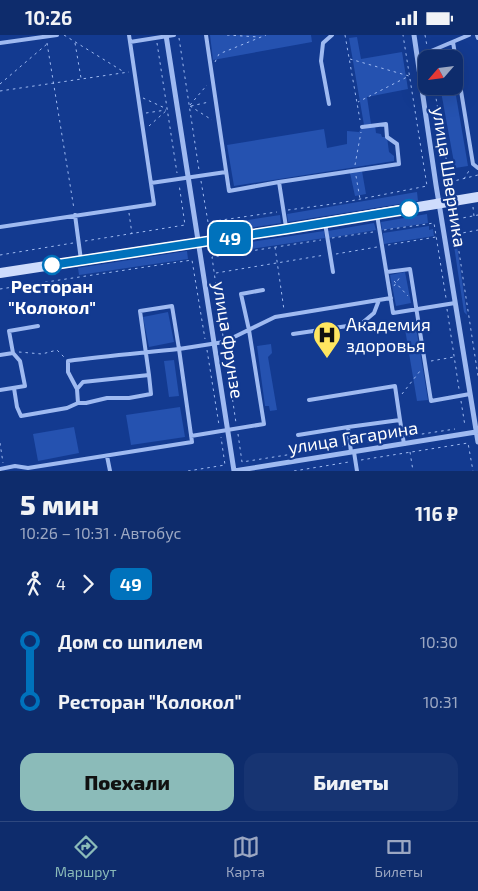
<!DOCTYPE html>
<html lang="ru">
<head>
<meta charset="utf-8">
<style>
	:root { --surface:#0e2c6c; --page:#173472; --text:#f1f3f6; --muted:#9ba7c2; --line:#2e487f; --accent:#8bbbb9 }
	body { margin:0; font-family:"Exo 2",sans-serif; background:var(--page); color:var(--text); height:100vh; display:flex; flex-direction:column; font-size:19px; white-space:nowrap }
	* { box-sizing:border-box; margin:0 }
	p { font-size:16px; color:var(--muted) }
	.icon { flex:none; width:28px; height:28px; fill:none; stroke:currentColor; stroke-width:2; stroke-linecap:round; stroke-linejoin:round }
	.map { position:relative; height:436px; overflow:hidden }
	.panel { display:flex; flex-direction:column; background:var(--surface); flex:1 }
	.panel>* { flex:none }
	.badge { padding:0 10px; border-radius:8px; font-size:18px; line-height:32px }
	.needle { width:32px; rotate:242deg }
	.fabs { position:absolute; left:418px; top:15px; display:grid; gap:10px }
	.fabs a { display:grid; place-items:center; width:45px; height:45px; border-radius:10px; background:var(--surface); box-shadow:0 5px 20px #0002,0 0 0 1px var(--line); font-size:25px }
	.map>.badge { position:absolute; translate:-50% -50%; box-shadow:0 0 0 2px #fff }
	.legs { display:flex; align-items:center; gap:8px; height:55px; padding:0 20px; font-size:16px }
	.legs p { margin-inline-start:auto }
	.overview { display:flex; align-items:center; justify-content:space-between; height:85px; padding:0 20px }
	h1 { font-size:28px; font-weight:800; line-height:38px }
	.primary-button { display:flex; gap:10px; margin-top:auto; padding:10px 20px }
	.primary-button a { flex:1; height:58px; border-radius:15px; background:var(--accent); color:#111; font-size:20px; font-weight:800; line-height:58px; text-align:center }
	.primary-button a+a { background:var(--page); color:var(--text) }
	ul { padding:0 20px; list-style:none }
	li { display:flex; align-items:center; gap:18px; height:60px; font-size:19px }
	li i { display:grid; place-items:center; width:8px; height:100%; margin:0 6px; background:currentColor }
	li i::after { content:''; width:12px; height:12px; margin:-6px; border:4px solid; border-radius:50%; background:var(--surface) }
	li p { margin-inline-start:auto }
	li:first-child i { background:linear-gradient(#0000 50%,currentColor 0) }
	li:last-child i { background:linear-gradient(currentColor 50%,#0000 0) }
	.status { display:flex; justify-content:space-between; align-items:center; height:35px; padding:0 25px; background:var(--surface); direction:ltr }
	.status svg { height:14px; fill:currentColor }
	.menu { display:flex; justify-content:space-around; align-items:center; height:70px; border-top:1px solid var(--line); background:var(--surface); font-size:14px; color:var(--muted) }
	.menu a { display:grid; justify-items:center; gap:2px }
	.menu .current { color:var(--accent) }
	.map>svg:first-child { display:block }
	.green { fill:#2552b0 }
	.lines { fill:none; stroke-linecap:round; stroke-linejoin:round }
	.path { stroke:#9fbaf1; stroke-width:1; stroke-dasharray:2.5 4; stroke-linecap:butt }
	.lane { stroke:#9fbaf1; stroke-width:4 }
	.street { stroke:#9fbaf1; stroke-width:5 }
	.secondary { stroke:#cedcfc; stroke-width:10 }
	.line-1-casing { stroke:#fff; stroke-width:11 }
	.line-1 { stroke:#0072bc; stroke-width:8 }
	.stop-1-dot { fill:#fff; stroke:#0072bc; stroke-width:2.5 }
	.labels { text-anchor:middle; stroke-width:4.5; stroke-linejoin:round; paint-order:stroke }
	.street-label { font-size:18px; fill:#fff; stroke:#133a90 }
	.stop-label { font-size:18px; font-weight:bold; fill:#fff; stroke:#133a90 }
	.poi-label { font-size:18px; fill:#fff; stroke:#133a90; text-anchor:start }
</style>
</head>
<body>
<div class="status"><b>10:26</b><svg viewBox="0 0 49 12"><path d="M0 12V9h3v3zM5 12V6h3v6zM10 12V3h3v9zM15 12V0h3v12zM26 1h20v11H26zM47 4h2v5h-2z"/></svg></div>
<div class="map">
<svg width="478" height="436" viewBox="0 0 478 436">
	<rect width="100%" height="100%" fill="#133a90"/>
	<path class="green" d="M210 0H311L312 7 213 25Z
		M357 2 361 24 402 17 408 54 367 62 371 89 364 90 349 3Z
		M454 49 468 131 455 133 440 51H454Z
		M375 90 376 98 381 99 382 102H387L389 117 394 121V126L234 151 227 110 324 94 327 113 347 109V96L359 97 362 92Z
		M362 136 366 159 355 161 350 138Z
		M417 157 418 166 288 187 287 179Z
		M427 179 428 188 382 195 381 187Z
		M280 180 281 188 212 199 210 191Z
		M374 188 376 195 329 203 328 196Z
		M454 190 467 280 464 277 451 191Z
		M429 191V195L433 194 434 201 384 209 383 198Z
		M324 196 325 203 218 219 217 212Z
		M187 216 188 224 79 240 78 233Z
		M405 237 411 268 396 271 390 240Z
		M168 277 174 307 149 312 143 282Z
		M416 292 428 365 417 366 405 294Z
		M271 309 272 318 268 322 277 375 270 376 269 371H265L257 311Z
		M174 325 179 361 169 362 164 326Z
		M180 372 185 402 131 410 126 380Z
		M74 392 79 418 38 426 33 399Z"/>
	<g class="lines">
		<path class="path" d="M64 0 124 37
			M227 0 259 2
			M345 0 360 85
			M425 0 427 11
			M179 3 199 135
			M47 8 74 174
			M75 8 81 43
			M157 8 177 138
			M350 24 409 41 358 67
			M215 27 219 19 266 0
			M0 49 47 9
			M434 51 450 147 478 140
			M0 56 129 37
			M143 63 167 74
			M190 70 207 50
			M190 71 212 85
			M191 71 209 67
			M146 78 166 75
			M149 91 167 75
			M355 130 361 97
			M356 141 360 164
			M464 144 470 134
			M201 146 208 187 277 177
			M473 172 474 181
			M288 175 340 168 427 151 403 0
			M129 178 132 199
			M454 184 478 341
			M457 184 478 180
			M384 195 434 188 446 263
			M457 199 478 195
			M332 203 373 197
			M85 206 185 190 179 149
			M388 210 436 202
			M275 212 284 275
			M336 219 377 212
			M0 220 73 208
			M216 238 325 220
			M394 246 408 261
			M394 251 400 242
			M0 254 192 225 205 304
			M447 274 459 354
			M223 301 212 222 321 205
			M225 313 236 388
			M207 315 219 390
			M19 317 42 319 57 315 64 322
			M431 326 454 322
			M402 359 420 336
			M461 366 465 391
			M238 399 242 427 344 411
			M409 401 455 394
			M0 408 3 428
			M355 409 398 402
			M410 417 413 436
			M361 425 468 408 473 436
			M188 436 225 430 221 402
			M294 436 349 427"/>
		<path class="lane" d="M206 0 229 156 279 147
			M477 0 478 3
			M130 7 174 0
			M453 7 473 129 478 133
			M0 8 57 0
			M417 22 469 0
			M329 69 321 26 323 8 332 0
			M151 148 226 137
			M75 180 81 225
			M377 180 393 278 455 268
			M325 188 333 237
			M0 192 154 169 129 0
			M286 192 279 147 399 129 397 109 387 102 386 89 362 92
			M387 237 410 234 431 366 470 359
			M293 299 361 289 374 278 379 265
			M0 320 13 318 9 296 38 291
			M14 353 17 372 21 381 67 373 78 368
			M77 354 68 337V326C105 321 142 318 179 314L172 271 140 276 149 340 83 347 77 354 78 368H86L107 363H129L151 359 149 340
			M0 355 25 351 20 326 13 318
			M309 365 395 351 400 385 348 392 351 417
			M400 385 404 409
			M298 400 348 392
			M191 401 264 389 249 295 241 259 263 255
			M354 417 357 436
			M107 421 110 436
			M0 434 15 431 28 433 192 407 179 314 224 307 275 282 391 263"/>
		<path class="street" d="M166 0 234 436
			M414 0 436 150 478 407
			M234 436 476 397"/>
		<path class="secondary" d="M0 238 287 194 478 162"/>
	</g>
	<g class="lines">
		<g class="line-1-casing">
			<path id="line-1" d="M52 230 287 194 409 174"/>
		</g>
		<use href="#line-1" class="line-1"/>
	</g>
	<defs>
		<g id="hospital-pin" transform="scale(1.4375)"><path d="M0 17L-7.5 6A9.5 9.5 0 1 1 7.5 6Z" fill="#ffe660" stroke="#133a90"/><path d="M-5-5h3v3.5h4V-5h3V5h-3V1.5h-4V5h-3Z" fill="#111"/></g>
	</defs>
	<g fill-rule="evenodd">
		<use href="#hospital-pin" x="327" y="300"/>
	</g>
	<g class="stop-1-dot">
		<circle cx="409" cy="174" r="9"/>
		<circle cx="52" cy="230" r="9"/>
	</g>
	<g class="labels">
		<g class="street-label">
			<text transform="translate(449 142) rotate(81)" y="6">улица Шверника</text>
			<text transform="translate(228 305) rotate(81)" y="6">улица Фрунзе</text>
			<text transform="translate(353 403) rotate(-9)" y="6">улица Гагарина</text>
		</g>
		<g class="stop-label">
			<text x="52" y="258">Ресторан<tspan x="52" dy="21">"Колокол"</tspan></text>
		</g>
		<g class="poi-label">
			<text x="346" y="296">Академия<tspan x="346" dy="21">здоровья</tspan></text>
		</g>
	</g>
</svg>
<div class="fabs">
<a><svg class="needle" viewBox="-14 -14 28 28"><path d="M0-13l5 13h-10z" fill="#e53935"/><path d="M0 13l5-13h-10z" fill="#9ba7c2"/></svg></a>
</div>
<b class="badge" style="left:230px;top:203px;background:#0072bc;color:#fff">49</b>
</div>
<section class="panel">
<div class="overview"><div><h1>5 мин</h1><p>10:26 – 10:31 · Автобус</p></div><b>116 ₽</b></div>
<div class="legs"><svg class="icon" aria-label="walk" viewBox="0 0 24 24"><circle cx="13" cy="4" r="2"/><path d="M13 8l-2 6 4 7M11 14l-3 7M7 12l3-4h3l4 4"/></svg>4<svg class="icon" aria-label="forward" viewBox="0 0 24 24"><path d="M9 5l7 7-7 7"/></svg><b class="badge" style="background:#0072bc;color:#fff">49</b></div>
<ul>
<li><i style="color:#0072bc"></i><b>Дом со шпилем</b><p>10:30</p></li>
<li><i style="color:#0072bc"></i><b>Ресторан &quot;Колокол&quot;</b><p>10:31</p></li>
</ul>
<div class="primary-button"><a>Поехали</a><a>Билеты</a></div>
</section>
<nav class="menu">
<a class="current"><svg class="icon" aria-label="directions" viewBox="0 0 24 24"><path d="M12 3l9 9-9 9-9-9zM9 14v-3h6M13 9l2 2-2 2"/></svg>Маршрут</a>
<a><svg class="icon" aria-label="map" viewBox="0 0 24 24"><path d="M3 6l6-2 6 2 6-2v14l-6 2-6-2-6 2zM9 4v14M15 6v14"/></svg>Карта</a>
<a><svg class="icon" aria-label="tickets" viewBox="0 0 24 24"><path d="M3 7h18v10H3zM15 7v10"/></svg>Билеты</a>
</nav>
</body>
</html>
